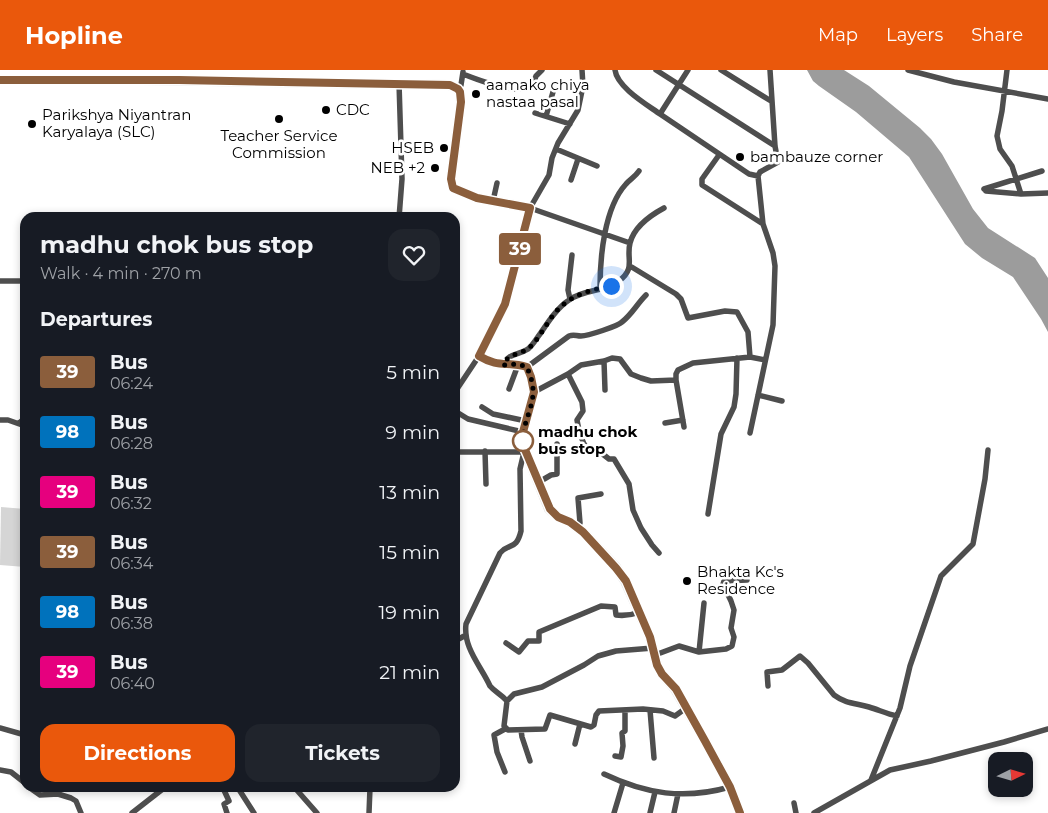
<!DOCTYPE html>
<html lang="en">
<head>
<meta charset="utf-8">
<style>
	:root { --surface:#171b24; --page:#20242c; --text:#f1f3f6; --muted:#9ea1a6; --accent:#ea580c }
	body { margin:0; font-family:Montserrat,sans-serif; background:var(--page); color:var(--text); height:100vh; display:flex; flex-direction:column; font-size:19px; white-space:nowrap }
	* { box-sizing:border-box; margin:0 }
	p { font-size:16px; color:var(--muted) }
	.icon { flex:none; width:28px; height:28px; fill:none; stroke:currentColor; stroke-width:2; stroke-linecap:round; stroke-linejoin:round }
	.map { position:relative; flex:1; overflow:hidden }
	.panel { position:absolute; left:20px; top:142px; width:440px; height:580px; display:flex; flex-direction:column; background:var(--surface); border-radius:15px; box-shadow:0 2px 8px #0003 }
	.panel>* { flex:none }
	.badge { padding:0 10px; border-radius:4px; font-size:18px; line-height:32px }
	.needle { width:32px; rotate:85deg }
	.fabs { position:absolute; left:988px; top:682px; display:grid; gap:10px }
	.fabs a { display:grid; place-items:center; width:45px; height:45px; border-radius:10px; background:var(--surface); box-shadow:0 2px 8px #0003; font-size:25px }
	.you { position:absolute; width:25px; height:25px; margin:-12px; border:4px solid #fff; border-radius:50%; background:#1a73e8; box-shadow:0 0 0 8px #1a73e833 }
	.map>.badge { position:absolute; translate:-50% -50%; box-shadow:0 0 0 2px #fff }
	h2 { padding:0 20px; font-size:19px; line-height:45px }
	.round { display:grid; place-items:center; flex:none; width:52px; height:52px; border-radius:15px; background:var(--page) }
	.head { display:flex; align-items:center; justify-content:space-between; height:85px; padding:0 20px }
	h1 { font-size:24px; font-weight:700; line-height:38px }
	.action { display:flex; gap:10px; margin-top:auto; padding:10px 20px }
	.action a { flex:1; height:58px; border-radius:15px; background:var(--accent); color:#fff; font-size:20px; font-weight:700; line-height:58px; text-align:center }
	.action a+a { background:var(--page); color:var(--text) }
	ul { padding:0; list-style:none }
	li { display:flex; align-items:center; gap:15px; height:60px; padding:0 20px }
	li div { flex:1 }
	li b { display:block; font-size:19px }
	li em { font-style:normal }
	li .badge { min-width:55px; font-weight:700; text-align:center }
	header { display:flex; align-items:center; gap:30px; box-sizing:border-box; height:70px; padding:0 25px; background:var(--accent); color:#fff }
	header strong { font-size:24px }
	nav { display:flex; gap:28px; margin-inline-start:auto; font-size:18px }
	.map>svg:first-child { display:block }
	.green { fill:#d5d5d5 }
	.water { fill:#9c9c9c }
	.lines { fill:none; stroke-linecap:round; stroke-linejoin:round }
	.major-casing { stroke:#dbdbdb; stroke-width:10 }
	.minor { stroke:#4e4e4e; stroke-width:5.5 }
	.major { stroke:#000; stroke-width:8 }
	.line-casing { stroke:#fff; stroke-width:11 }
	.line { stroke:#8b5e3c; stroke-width:8 }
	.walk { stroke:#000; stroke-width:5; stroke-dasharray:0 9 }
	.poi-dot { fill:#000; stroke:#fff; stroke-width:2 }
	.stop-dot { fill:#fff; stroke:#8b5e3c; stroke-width:2.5 }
	.labels { text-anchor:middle; stroke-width:5; stroke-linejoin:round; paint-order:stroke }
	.poi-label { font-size:15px; fill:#000; stroke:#fff; text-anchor:start }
	.stop-label { font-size:15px; font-weight:bold; fill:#000; stroke:#fff; text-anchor:start }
</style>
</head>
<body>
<header>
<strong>Hopline</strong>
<nav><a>Map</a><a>Layers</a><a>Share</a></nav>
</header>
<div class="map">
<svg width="1048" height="743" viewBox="0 0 1048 743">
	<rect width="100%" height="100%" fill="#fff"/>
	<path class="green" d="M1 437 25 439V497L0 495Z"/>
	<path class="water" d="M807 0H844L869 16 920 58 931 69 942 84 973 139 988 158 1035 188 1048 208V262L1041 249 1013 207 982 188 965 174 909 87 856 42 819 16 813 11Z"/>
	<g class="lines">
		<g class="major-casing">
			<path id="major" d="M0 10H141L449 15 458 19 460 23 461 32 451 109 453 118 477 128 530 138 505 234 479 286C499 298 507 291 527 297L531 307 534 322 523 362V375L549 439 558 447 570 452 583 462 616 497 625 511 650 567 657 595 662 604 675 619 705 671 730 717 740 743"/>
		</g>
		<path class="minor" d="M582 0 583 16 578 40 558 73 552 88 549 105 530 138 630 173
			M615 0C617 17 646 34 660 44
			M656 0 775 76
			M688 0 660 44 749 104 758 106
			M721 0 771 31
			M908 0 954 12 1048 29
			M1007 0 1002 41 997 66 1000 79 1012 96 1021 124
			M463 4C478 10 518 25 532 17L536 6 542 0
			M399 13 402 109 399 148
			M458 19 461 15 463 2
			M535 43 570 54
			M546 46 553 22
			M556 79 597 96
			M719 85 702 109V115L763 154
			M571 110 578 89
			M984 119 986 121 1021 124 1048 123
			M984 119 1042 101
			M493 131 497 113
			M630 196 676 224 681 229 688 248 725 241 737 242 748 262 750 287
			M0 211H25
			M600 218C600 188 604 138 626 114 630 109 635 107 639 101
			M570 229 568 220 572 185
			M604 291 605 320
			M503 295C508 283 519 285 528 279 533 275 536 269 540 264 548 252 557 238 569 230 584 219 605 222 619 211 636 198 626 189 630 173 634 157 651 145 664 138
			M527 297 569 266C574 264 576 266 581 266 588 266 618 256 622 252 632 244 637 234 646 225
			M568 304 582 332 583 341 577 350C579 361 581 371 588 380L595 378 609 389H614L629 414 633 440 641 458 652 475 659 483
			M676 310 684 357
			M509 319 518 295
			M455 322 479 286
			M534 322 568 304 581 295 604 291 612 288 620 289 631 304 641 308 651 311 676 310V304L678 300 693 293 750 287 765 290
			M758 325 782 331
			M482 337 493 344 526 351
			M455 341 468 349 523 362
			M0 350H8L25 356
			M19 353 25 348
			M665 353 683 350
			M750 363 773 255 775 196 773 183 763 154 758 106 760 102 778 92 775 76 770 0
			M485 381 486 414
			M455 382H524L520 399 521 461C516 481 510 472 500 483L466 554C463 578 481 596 490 616 495 622 501 624 507 631L514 624 542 617 584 595 598 586 616 581 653 578
			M539 412 551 405 557 404V374
			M708 444 721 364 734 337 736 324 737 288
			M578 457 580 453 578 428 601 424
			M455 571 466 565
			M506 573 519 582 528 571H539V562L601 536 615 537 616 545C624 546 632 545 640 542
			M699 582 726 579 732 576 734 567 731 558 734 540 731 531 723 514 724 511 747 510
			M655 585 679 576 699 582 704 533
			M768 616 767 602 782 600 800 586 808 593 834 625C846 634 856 633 869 637 879 640 887 644 897 646
			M507 631 504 656 508 660 545 659 550 645 591 657 594 655 596 645 599 641 643 639 663 641 675 646 686 638
			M650 640 654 688
			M0 658 25 665
			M505 659 494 665 497 682 505 702
			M521 660 522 667 530 691
			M575 674 580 654
			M615 686 621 687 623 676 622 663 625 661V640
			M0 700 11 702 25 713
			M604 704C646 724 684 730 730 717
			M871 710 900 638 910 596 941 506 973 474 985 409 988 380
			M30 718 40 725 58 724 71 728 76 731 81 743
			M223 718 229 731 224 734 227 743
			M238 718 254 743
			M295 718 317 743
			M794 733 796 743
			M132 743 164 718
			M369 743 370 718
			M614 743 623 713
			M650 743 655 722
			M674 743 678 724
			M814 743 890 700 931 691 1004 672 1048 659"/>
		<use href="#major" class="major"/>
	</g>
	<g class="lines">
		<g class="line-casing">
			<path id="line" d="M0 10H179L450 15 458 19 460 22 461 32 451 109 453 118 477 128 530 138 505 234 479 286C499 298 507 291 527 297L531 307 534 322 523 362V375L550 439 558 447 570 452 583 462 616 498 626 511 650 567 657 595 662 604 676 619 705 671 730 717 740 743"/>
		</g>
		<use href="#line" class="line"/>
		<path class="walk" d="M523 371C522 354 534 337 533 320 533 312 530 305 527 297L518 294 503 295C509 282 523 285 531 276 540 267 546 254 554 244 568 226 589 220 611 216"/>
	</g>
	<g class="poi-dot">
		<circle cx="476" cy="24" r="5"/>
		<circle cx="326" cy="40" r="5"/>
		<circle cx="279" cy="49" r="5"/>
		<circle cx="32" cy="54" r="5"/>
		<circle cx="444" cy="78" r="5"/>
		<circle cx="740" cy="87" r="5"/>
		<circle cx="435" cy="98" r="5"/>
		<circle cx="687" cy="511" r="5"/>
	</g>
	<circle class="stop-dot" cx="523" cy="371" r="10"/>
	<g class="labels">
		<g class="poi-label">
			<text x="486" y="20">aamako chiya<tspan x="486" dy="17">nastaa pasal</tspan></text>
			<text x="336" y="45">CDC</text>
			<text x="42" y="50">Parikshya Niyantran<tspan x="42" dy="17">Karyalaya (SLC)</tspan></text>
			<text x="279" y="71" text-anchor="middle">Teacher Service<tspan x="279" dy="17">Commission</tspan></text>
			<text x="434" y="83" text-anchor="end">HSEB</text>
			<text x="750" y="92">bambauze corner</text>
			<text x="425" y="103" text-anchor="end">NEB +2</text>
			<text x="697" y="507">Bhakta Kc's<tspan x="697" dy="17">Residence</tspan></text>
		</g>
		<g class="stop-label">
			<text x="538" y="367">madhu chok<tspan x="538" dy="17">bus stop</tspan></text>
		</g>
	</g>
</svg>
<div class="fabs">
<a><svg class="needle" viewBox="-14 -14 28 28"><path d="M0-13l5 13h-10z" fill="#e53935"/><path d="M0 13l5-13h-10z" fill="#9ea1a6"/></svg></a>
</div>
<div class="you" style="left:611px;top:216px"></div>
<b class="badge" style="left:520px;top:179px;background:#8b5e3c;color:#fff">39</b>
<section class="panel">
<div class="head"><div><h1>madhu chok bus stop</h1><p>Walk · 4 min · 270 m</p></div><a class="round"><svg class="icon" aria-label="heart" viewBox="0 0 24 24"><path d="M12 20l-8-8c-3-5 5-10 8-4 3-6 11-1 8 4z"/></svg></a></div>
<h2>Departures</h2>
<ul>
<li><span class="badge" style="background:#8b5e3c;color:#fff">39</span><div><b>Bus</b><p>06:24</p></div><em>5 min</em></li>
<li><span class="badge" style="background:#0072bc;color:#fff">98</span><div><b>Bus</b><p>06:28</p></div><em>9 min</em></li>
<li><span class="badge" style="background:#e6007e;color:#fff">39</span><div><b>Bus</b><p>06:32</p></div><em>13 min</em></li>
<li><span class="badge" style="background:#8b5e3c;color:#fff">39</span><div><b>Bus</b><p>06:34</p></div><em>15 min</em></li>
<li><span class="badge" style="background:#0072bc;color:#fff">98</span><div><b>Bus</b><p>06:38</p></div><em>19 min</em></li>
<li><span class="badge" style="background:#e6007e;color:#fff">39</span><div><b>Bus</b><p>06:40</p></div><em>21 min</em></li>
</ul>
<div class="action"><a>Directions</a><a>Tickets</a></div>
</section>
</div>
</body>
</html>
